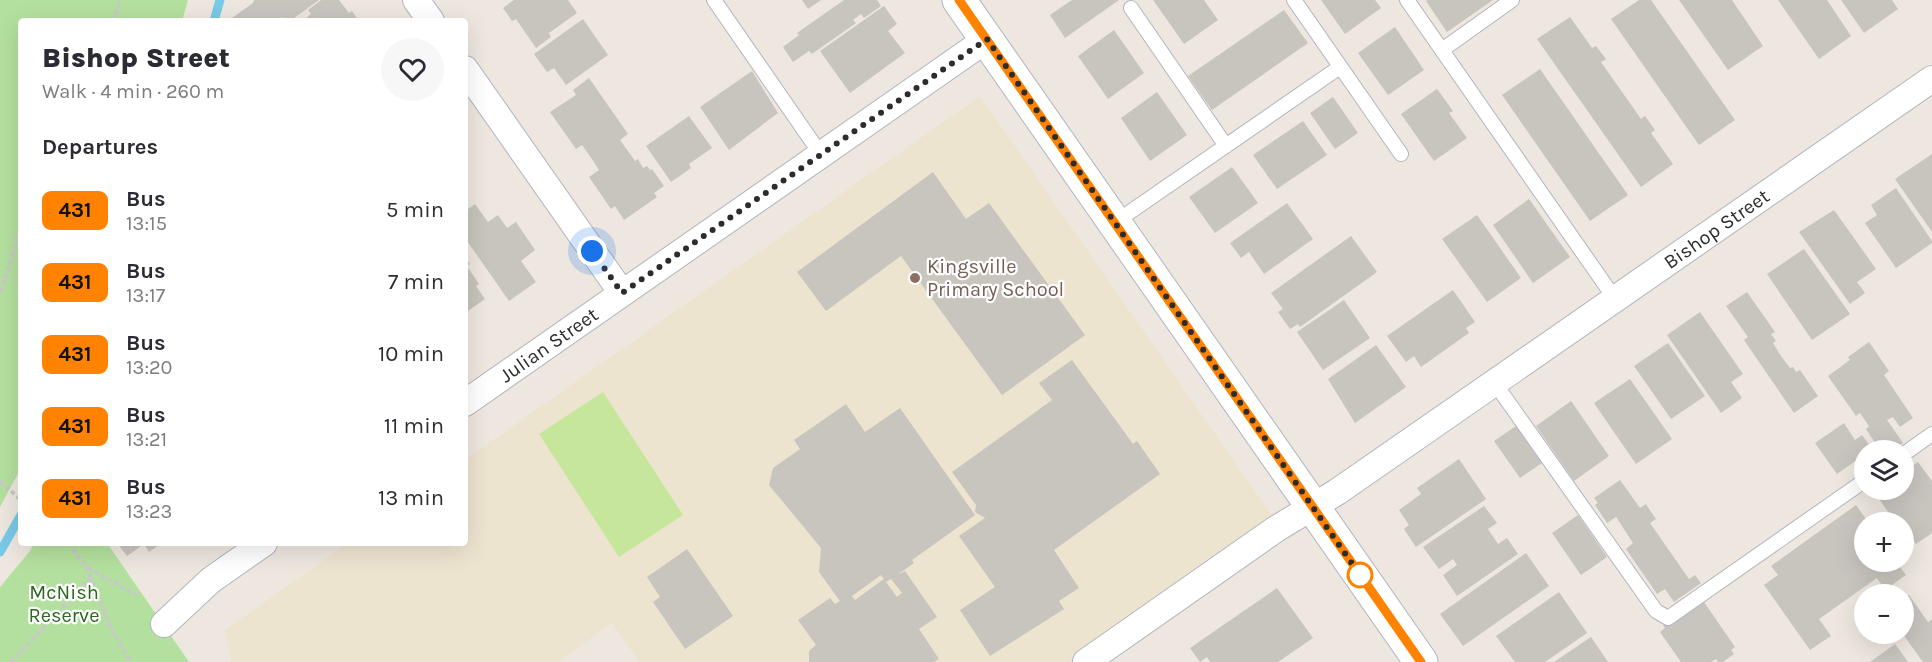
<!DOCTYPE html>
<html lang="en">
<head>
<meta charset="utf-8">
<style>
	:root { --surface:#fff; --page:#f7f7f7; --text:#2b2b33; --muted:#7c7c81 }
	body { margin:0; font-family:Karla,sans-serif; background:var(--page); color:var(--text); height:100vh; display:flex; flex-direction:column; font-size:22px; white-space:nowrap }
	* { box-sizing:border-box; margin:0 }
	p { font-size:20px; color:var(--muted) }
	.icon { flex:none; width:33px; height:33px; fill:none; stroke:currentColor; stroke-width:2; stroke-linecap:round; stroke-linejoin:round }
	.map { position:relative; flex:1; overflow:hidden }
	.details { position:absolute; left:18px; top:18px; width:450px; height:528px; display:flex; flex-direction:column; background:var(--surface); border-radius:6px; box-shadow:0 6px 24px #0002 }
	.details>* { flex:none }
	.badge { padding:0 12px; border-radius:9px; font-size:21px; line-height:39px }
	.buttons { position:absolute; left:1854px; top:440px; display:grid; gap:12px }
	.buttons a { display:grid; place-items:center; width:60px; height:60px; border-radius:50%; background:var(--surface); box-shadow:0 6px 24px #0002; font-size:30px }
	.you { position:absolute; width:30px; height:30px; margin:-15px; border:4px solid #fff; border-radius:50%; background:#1a73e8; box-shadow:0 0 0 9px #1a73e833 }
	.map>.badge { position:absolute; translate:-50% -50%; box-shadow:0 0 0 3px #fff }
	h2 { padding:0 24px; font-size:22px; line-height:54px }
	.round { display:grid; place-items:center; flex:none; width:63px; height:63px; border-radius:32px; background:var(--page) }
	.summary { display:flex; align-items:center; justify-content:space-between; height:102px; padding:0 24px }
	h1 { font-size:28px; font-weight:800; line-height:45px }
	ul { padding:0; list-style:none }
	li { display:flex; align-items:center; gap:18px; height:72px; padding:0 24px }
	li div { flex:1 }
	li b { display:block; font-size:22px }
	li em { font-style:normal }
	li .badge { min-width:66px; font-weight:700; text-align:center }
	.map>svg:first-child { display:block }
	.education { fill:#ede4d0 }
	.green { fill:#b4e09f }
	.pitch { fill:#c6e69c }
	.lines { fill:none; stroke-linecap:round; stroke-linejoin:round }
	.stream { stroke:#79c9e8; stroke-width:9 }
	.building { fill:#c8c4be; fill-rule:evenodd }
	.service-casing { stroke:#b2b5be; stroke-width:16 }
	.minor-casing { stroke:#b2b5be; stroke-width:28 }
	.secondary-casing { stroke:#b2b5be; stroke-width:35 }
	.path { stroke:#c8c8c8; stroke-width:4; stroke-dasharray:4.5 3; stroke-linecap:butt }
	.service { stroke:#fff; stroke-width:14 }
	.minor { stroke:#fff; stroke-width:26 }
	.secondary { stroke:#fff; stroke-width:33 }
	.line-casing { stroke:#fff; stroke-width:14 }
	.line { stroke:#ff8200; stroke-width:9 }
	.walk { stroke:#2c2c2c; stroke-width:6; stroke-dasharray:0 10.8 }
	.education-dot { fill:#8d6e63; stroke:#fff; stroke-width:2 }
	.stop-dot { fill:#fff; stroke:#ff8200; stroke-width:3 }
	.labels { text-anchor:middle; stroke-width:4.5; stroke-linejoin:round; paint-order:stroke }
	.street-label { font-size:20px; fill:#2c2c2c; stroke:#fff }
	.education-label { font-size:20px; fill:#785e54; stroke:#fff; text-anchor:start }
	.park-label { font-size:20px; fill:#2d661f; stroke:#fff }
</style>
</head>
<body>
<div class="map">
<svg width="1932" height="662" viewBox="0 0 1932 662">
	<rect width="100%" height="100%" fill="#ede7df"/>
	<path class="education" d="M980 96 1273 517 1068 662H639L612 623 559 662H231L225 630 348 543H465V460Z"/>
	<path class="green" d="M0 0H188L182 21H21V468L0 507Z
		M34 543H107L189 662H0V587L30 551Z"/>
	<path class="pitch" d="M603 392 683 515 619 557 539 434Z"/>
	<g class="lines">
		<path class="stream" d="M214 21 220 0
			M0 552 21 515"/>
	</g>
	<path class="building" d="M254 0H319L290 21H285L282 17 276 21H234L232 18 253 3Z
		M321 0H339L349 13 352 11 359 21H303L311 14 308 10Z
		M514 0H568L577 13 549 33 551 37 536 48 516 19 512 21 503 8Z
		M802 0H821L808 9Z
		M844 0H877L881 6 864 18 861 14 853 20 856 23 812 54 809 51 793 62 783 47 799 35 797 33Z
		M1072 0H1119L1065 38 1050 15Z
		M1153 0H1204L1218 20 1184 44Z
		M1321 0H1375L1381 8 1345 34Z
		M1428 0H1493L1447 32 1426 1Z
		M1639 0H1651L1735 120 1699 145 1611 19Z
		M1679 0H1732L1763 46 1728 70Z
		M1778 0H1827L1851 36 1819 59Z
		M1841 0H1892L1898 9 1864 33Z
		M884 6 897 24 888 31 905 53 850 93 820 51Z
		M1284 10 1308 43 1212 110 1188 76Z
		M1570 17 1592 48 1596 46 1606 59 1601 62 1641 119 1645 116 1655 130 1651 133 1673 164 1641 187 1537 39Z
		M583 19 608 55 566 85 554 68 547 72 534 54Z
		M1395 27 1424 70 1388 95 1358 53Z
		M1114 30 1144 73 1108 99 1078 56Z
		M1540 69 1628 195 1590 221 1502 95Z
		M752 71 778 113 729 150 700 107Z
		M589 78 628 134 620 140 635 161 638 159 643 168 647 166 650 170 652 169 664 186 654 193 657 197 624 220 615 206 611 209 589 177 599 170 592 159 582 145 576 149 550 112 576 95 573 90Z
		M1437 89 1453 111 1449 113 1467 138 1434 161 1401 114Z
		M1157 92 1187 135 1150 161 1121 118Z
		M1333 97 1358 133 1335 149 1310 113Z
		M689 116 712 148 689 164 691 168 671 182 646 146Z
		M1303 121 1327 155 1277 189 1253 155Z
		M1932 154V232L1895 179Z
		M1232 167 1258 203 1215 233 1189 197Z
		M933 172 966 219 989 203 1085 335 1002 395 901 256 826 311 797 272Z
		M1896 188 1932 241V243L1896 268 1865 223 1877 215 1871 205Z
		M1529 199 1570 257 1533 283 1493 225Z
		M1287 203 1313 239 1264 274 1249 252 1241 258 1230 243Z
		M475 204 488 222 498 215 507 228 516 222 535 250 521 261 536 282 509 301 465 238V211Z
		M1834 210 1876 269 1857 282 1865 293 1850 304 1799 232Z
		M1477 215 1521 278 1487 302 1442 239Z
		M1351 236 1377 272 1300 327 1298 324 1290 329 1278 312 1283 309 1271 293Z
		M1804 249 1850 314 1812 340 1767 274Z
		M465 257 470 264 467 266 479 284 476 286 485 299 465 313Z
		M1453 290 1475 322 1466 328 1469 333 1421 367 1414 356 1406 362 1387 336Z
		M1747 292 1775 332 1771 334 1776 341 1773 343 1781 356 1790 368 1793 367 1796 372 1800 370 1818 396 1794 413 1744 340 1748 337 1726 306Z
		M1344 300 1370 338 1323 370 1297 332Z
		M1700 312 1743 374 1731 382 1742 398 1721 413 1667 335Z
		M1869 342 1889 371 1884 375 1913 418 1900 427 1893 417 1887 420 1903 443 1892 450H1880L1866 429 1869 426 1860 413 1856 416 1828 376 1850 360 1848 357Z
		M1668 343 1705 396 1671 419 1634 366Z
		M1376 345 1406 387 1355 423 1328 379Z
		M1072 360 1133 444 1137 441 1160 474 1054 550 1079 588 1059 601 1064 609 990 656 960 610 995 587 959 536 985 518 975 512 976 505 952 472 1052 400 1039 383Z
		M1630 379 1672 439 1636 464 1594 403Z
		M1571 401 1609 456 1574 481 1536 426Z
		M846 404 865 432 900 408 975 515 912 560 914 563 897 575 905 571 937 617 919 629 939 659 934 662H809V651L816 645 798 620 830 598 835 604 840 601 819 572 821 548 769 485 773 468 800 449 794 440ZM881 575 884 579 855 600 852 596ZM891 579 902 593 897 597 886 582Z
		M1844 423 1855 440 1862 435 1873 450H1864V462L1861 457 1837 474 1815 443Z
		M1516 426 1542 463 1520 478 1494 441Z
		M1459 459 1486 499 1416 547 1404 529 1409 525 1399 510 1421 494 1417 488Z
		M1918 462 1932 481V533L1916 544 1904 526V522L1900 520 1895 522 1875 493 1880 489H1904V472Z
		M1620 480 1640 508 1646 504 1651 512 1656 519 1650 523 1689 579 1695 575 1701 583 1674 602 1665 589 1657 594 1626 549 1633 543 1616 517 1607 523 1595 505 1598 503 1594 498Z
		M1856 505 1868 522H1864V561H1896L1906 575 1885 590 1877 578 1819 619 1831 636 1810 650 1764 585 1778 575 1771 566Z
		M1484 506 1497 523 1488 529 1498 544 1507 538 1518 554 1457 596 1443 575 1457 565 1453 559 1439 569 1423 547Z
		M1578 515 1607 557 1581 575 1552 533Z
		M117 543H162L149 552 144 544 127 556Z
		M687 549 733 616 685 649 653 602 660 597 647 577Z
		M1526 553 1549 586 1463 646 1440 614Z
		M1277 588 1313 638 1278 662H1210L1207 657 1200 662 1190 648Z
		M1559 592 1587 633 1545 662H1515L1496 636Z
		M1909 595 1928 622 1932 619V662H1923L1902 633H1904V599Z
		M1697 602 1699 605 1704 602 1735 647 1731 650 1734 654 1723 662H1718L1716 659 1711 662H1681L1660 632 1665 628 1663 626Z
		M1591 637 1608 662H1554Z
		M1895 644 1908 662H1870L1877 657Z"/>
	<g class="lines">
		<g class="service-casing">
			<path id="service" d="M714 0 822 156
				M1294 0 1401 154
				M1407 0 1615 299
				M1131 8 1226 146
				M1442 50 1512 0
				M1114 223 1340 67
				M1494 382 1656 611 1668 618 1864 481
				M1904 454 1932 434"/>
		</g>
		<g class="minor-casing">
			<g id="minor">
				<path d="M416 0 431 21"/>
				<path d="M465 69 622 293"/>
				<path id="s1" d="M465 403 987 39"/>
				<path d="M164 624 211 580 264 543"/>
				<path id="s2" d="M1086 662 1276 529 1337 492 1932 79"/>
			</g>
		</g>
		<g class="secondary-casing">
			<path id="secondary" d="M959 0 1421 662"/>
		</g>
		<path class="path" d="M113 21 121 0
			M0 292 21 228
			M0 481 21 500
			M69 543 87 568 112 631 131 662
			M88 568 137 595
			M11 662 91 578"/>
		<use href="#service" class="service"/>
		<use href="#minor" class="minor"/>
		<use href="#secondary" class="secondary"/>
	</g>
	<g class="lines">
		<g class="line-casing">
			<path id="line" d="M959 0 1421 662"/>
		</g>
		<use href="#line" class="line"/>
		<path class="walk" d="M592 251 622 293 987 39 1360 575"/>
	</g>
	<circle class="education-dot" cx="915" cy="278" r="6"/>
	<circle class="stop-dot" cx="1360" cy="575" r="12"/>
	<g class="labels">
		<g class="street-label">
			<text dy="7" stroke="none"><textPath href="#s2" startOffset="765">Bishop Street</textPath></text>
			<text dy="7" stroke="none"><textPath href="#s1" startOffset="102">Julian Street</textPath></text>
		</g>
		<g class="education-label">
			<text x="927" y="273">Kingsville<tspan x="927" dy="23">Primary School</tspan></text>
		</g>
		<g class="park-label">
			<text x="64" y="599">McNish<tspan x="64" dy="23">Reserve</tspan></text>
		</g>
	</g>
</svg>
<div class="buttons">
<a><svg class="icon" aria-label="layers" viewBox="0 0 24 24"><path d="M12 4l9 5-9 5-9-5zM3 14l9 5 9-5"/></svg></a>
<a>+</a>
<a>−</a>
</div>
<div class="you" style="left:592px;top:251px"></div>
<section class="details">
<div class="summary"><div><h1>Bishop Street</h1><p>Walk · 4 min · 260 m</p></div><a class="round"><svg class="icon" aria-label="heart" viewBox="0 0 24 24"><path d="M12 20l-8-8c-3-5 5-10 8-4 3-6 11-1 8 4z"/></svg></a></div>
<h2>Departures</h2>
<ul>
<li><span class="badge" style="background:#ff8200;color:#111">431</span><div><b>Bus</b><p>13:15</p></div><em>5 min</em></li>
<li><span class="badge" style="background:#ff8200;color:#111">431</span><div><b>Bus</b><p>13:17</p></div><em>7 min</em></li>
<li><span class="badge" style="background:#ff8200;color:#111">431</span><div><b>Bus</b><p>13:20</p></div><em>10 min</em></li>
<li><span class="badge" style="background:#ff8200;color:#111">431</span><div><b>Bus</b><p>13:21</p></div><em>11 min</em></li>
<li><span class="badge" style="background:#ff8200;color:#111">431</span><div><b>Bus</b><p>13:23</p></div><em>13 min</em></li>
</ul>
</section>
</div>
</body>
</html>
